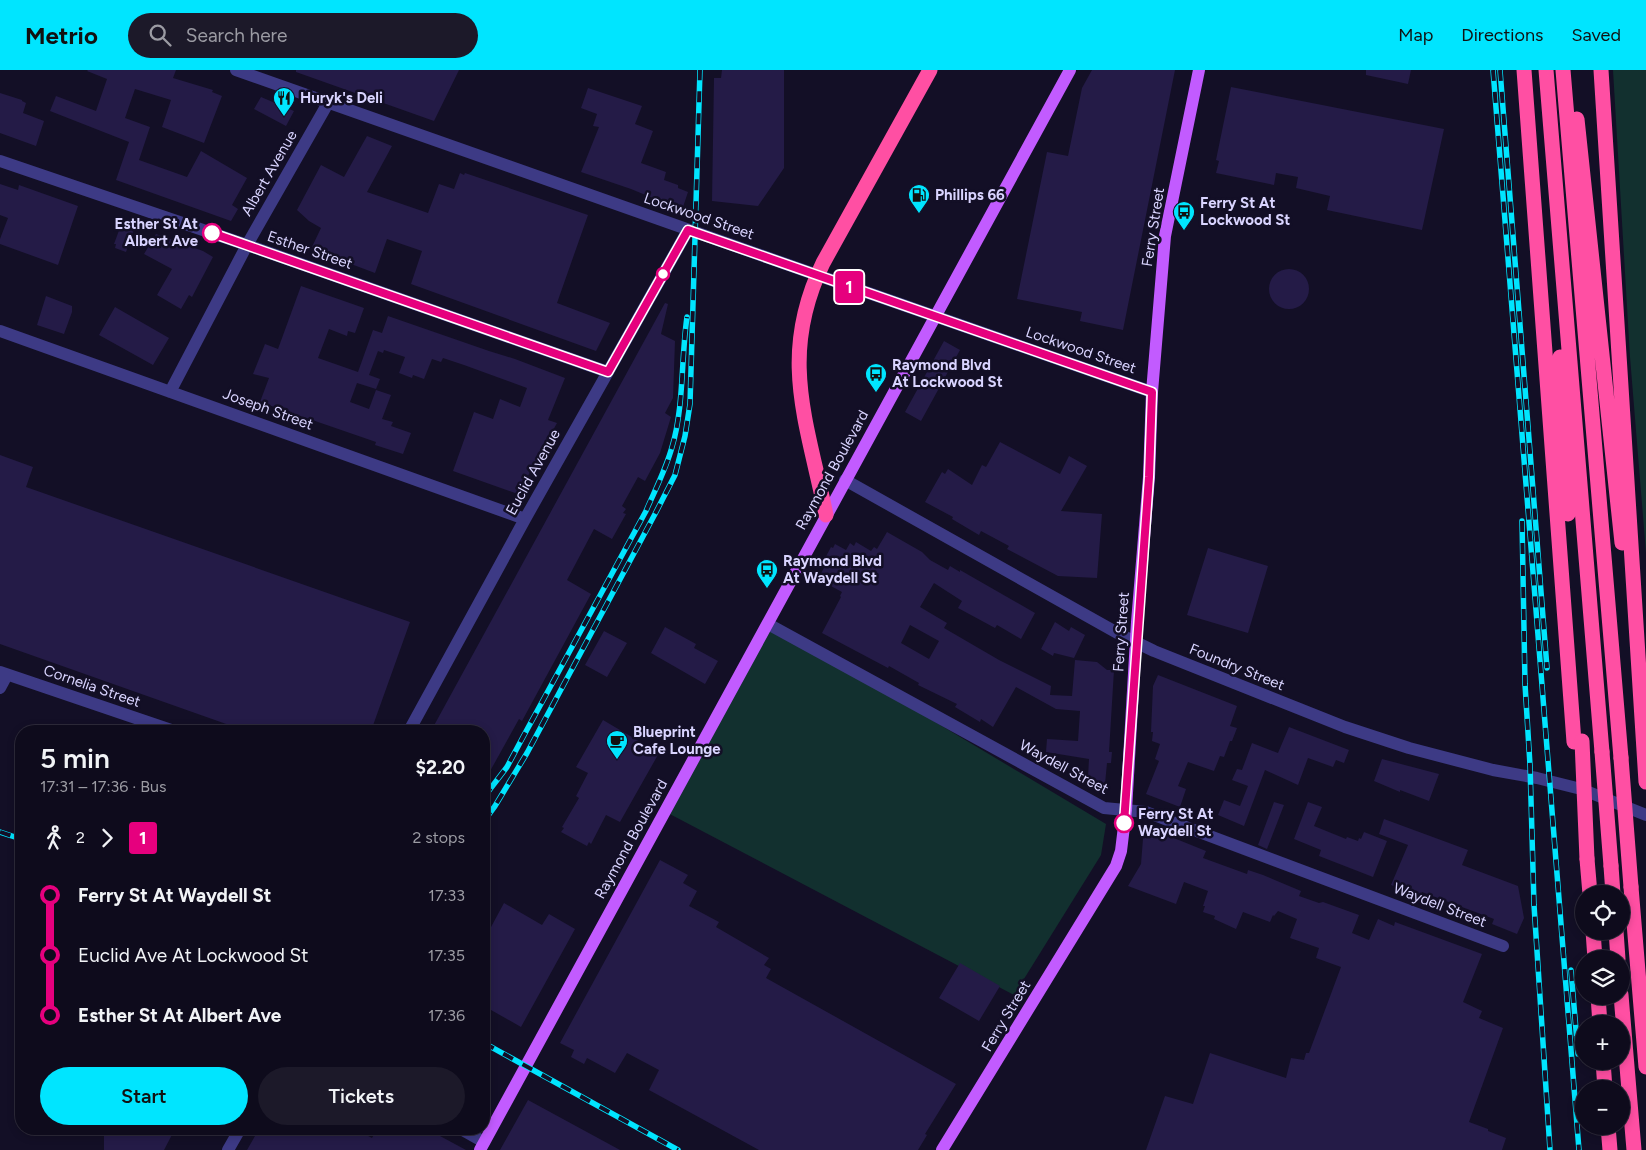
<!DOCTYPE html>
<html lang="en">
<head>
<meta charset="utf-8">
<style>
	:root { --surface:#0e0b1c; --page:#1c1929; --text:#f1f3f6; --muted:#9b9ba3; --line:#2e2b3b; --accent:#00e5ff }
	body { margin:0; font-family:Figtree,sans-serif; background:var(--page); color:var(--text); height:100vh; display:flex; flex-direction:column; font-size:19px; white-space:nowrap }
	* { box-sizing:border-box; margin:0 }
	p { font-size:16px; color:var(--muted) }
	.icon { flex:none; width:28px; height:28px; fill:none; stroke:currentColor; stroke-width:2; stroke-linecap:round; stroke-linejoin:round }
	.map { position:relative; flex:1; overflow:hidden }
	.sheet { position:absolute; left:15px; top:655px; width:475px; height:410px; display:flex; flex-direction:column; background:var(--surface); border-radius:20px; box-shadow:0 2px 8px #0003,0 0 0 1px var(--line) }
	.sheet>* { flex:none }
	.badge { padding:0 10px; border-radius:4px; font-size:18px; line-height:32px }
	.fabs { position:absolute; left:1575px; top:815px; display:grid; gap:10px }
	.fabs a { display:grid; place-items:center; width:55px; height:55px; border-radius:50%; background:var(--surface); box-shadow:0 2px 8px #0003,0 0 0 1px var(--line); font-size:25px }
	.map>.badge { position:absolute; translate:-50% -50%; box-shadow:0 0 0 2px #fff }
	.legs { display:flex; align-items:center; gap:8px; height:55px; padding:0 25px; font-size:16px }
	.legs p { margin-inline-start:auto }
	.overview { display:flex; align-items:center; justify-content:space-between; height:85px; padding:0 25px }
	h1 { font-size:28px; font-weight:600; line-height:38px }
	.cta { display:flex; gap:10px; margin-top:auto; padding:10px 25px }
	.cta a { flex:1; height:58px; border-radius:30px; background:var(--accent); color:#111; font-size:20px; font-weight:600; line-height:58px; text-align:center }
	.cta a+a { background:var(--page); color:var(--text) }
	ul { padding:0 25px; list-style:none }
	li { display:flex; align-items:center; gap:18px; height:60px; font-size:19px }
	li i { display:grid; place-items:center; width:8px; height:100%; margin:0 6px; background:currentColor }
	li i::after { content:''; width:12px; height:12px; margin:-6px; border:4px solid; border-radius:50%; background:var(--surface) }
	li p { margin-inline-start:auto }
	li:first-child i { background:linear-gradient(#0000 50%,currentColor 0) }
	li:last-child i { background:linear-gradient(currentColor 50%,#0000 0) }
	header { display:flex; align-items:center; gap:30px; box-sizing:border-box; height:70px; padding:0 25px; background:var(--accent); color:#111 }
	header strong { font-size:24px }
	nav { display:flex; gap:28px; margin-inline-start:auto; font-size:18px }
	.search { width:350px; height:45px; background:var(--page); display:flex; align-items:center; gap:12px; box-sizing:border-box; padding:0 18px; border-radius:28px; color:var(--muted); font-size:19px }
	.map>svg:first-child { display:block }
	.green { fill:#12302f }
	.building { fill:#241b47; fill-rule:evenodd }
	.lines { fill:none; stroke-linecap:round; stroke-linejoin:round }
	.minor { stroke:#3d3a85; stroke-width:12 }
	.primary { stroke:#c25bff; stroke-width:12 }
	.motorway { stroke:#ff4fa3; stroke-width:15 }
	.rail-casing { stroke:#00e5ff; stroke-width:5.5 }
	.rail { stroke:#130f26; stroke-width:4; stroke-dasharray:11; stroke-linecap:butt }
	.motorway-bridge { stroke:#ff4fa3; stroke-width:15 }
	.line-1-casing { stroke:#fff; stroke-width:11 }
	.line-1 { stroke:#e6007e; stroke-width:8 }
	.stop-1-dot { fill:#fff; stroke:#e6007e; stroke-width:2.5 }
	.labels { text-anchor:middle; stroke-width:5; stroke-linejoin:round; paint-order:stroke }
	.poi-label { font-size:15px; font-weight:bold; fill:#d9d4ff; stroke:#130f26; text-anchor:start }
	.street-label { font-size:15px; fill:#d9d4ff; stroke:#130f26 }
	.stop-label { font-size:15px; font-weight:bold; fill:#d9d4ff; stroke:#130f26; text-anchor:end }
</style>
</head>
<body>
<header>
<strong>Metrio</strong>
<div class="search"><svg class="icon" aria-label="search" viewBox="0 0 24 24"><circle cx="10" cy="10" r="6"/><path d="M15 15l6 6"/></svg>Search here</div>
<nav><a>Map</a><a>Directions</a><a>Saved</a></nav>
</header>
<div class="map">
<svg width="1646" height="1080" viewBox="0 0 1646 1080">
	<rect width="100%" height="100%" fill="#130f26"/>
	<path class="green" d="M1613 0H1646V483L1630 287Z
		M771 554 1106 754 1101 785 1014 925 664 741Z"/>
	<path class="building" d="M88 0H176L173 8 213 20 212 22 222 26 204 73 162 57 171 30 135 19 125 48 150 57 139 90 187 107 201 81 247 108 232 135 238 139 231 151 116 110 129 72 50 41 56 26 96 41 107 9 87 1Z
		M296 0H459L434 51 296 2Z
		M722 0H784V98L758 136 712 131 714 8H721Z
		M1092 0H1175L1123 260 1080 251 1082 242 1017 229 1047 82 1068 86 1082 18Z
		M1366 0H1411L1408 14 1366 5Z
		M1231 17 1444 59 1422 160 1327 140 1330 126 1296 118 1298 107 1276 103 1274 115 1216 103 1219 91 1216 90Z
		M588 18 642 36 635 54 653 61 641 93 666 102 664 110 678 115V118L688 122 682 140 631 119 581 102 599 57 593 56 597 44 581 38Z
		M0 23 22 30V31L26 33 23 43 44 51 36 76 0 63Z
		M261 27 294 41 286 56 254 39Z
		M367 66 392 76 367 122 428 143 439 114 454 119 460 103 464 105 465 103 588 145 557 233 610 253 596 281 411 214 422 181 387 169 375 203 311 179 321 158 309 151 297 140 321 95 344 107Z
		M0 114 18 120 19 115 78 136 58 195 0 174V169L8 148 0 145Z
		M121 155 134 159 126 182 115 178 116 174H114Z
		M156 164 203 181 213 187 192 227 189 225 181 239 157 225 172 199 144 184Z
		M1269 219a20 20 0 1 1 40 0a20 20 0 1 1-40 0Z
		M301 216 364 238 355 263 348 261 347 266 329 259 318 288 358 302 373 260 382 263 388 246 489 281 515 289 565 308 548 350 557 353 518 424 453 401 474 342 493 349 500 329 520 337 527 318 464 295 443 288 441 292 432 289 424 309 413 305 412 308 399 303 405 287 384 280 383 283 378 281 369 305 380 309 376 319 357 313 350 332 369 339 376 320 391 325 382 349 393 352 391 356 411 363 403 384 375 375 376 372 260 332 269 308 253 304 265 274 278 279Z
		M46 226 72 236V242L64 264 37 255Z
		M665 233 668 234 661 264 675 271 673 328 665 343 671 347 660 383 645 411 638 407 622 436 626 439 623 443 626 444 612 469 594 459 567 510 591 524 522 651 519 649 484 712V661H431Z
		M115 237 169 268 153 295 99 265Z
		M944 271 960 280 921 351 905 342Z
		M1000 372 1060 404 1069 386 1087 396 1061 441 1102 444 1097 508 1058 506 1007 479 1009 476 981 461 979 465 952 449 953 447 925 432 942 402 945 404 948 399 972 415 982 395 986 397Z
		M0 385 33 397 26 417 410 552 371 661H246L0 574Z
		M887 462 922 482 930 490 948 500 950 496 960 502V500L1035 543 1021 569 997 555 995 558 958 538 962 531 934 513 920 537 947 553 944 558 999 590 1051 616 1050 625 1072 626 1075 590 1097 592 1107 600H1114L1109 682H1112L1111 693H1107L1105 714 1093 713V710L1088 707 1089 689 1046 682 1047 669 1078 671 1080 641 1056 639 1016 617 993 657 981 649 980 652 955 637 957 634 918 615 919 613 889 596 888 598 822 563 841 527 840 526 842 522 818 509 826 494 823 492 831 477 833 478 835 474 846 480 850 473 854 476 856 472 871 481 874 477 877 479ZM910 555 939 571 929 589 901 573Z
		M1208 478 1268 496 1248 563 1187 545Z
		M1055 552 1069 561 1071 557 1085 565 1074 588 1054 583 1053 586 1041 579Z
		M665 557 696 574 694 578 718 591 705 614 651 583Z
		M604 561 627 573 607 607 585 595Z
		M1158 605 1237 636 1230 656 1237 658 1232 671H1230L1224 687 1220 686 1214 701 1188 692 1178 716 1186 719 1180 737 1146 724 1159 691 1155 689 1160 674 1152 671 1153 662H1151L1153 616Z
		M603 650 659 683 620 752 606 745 591 774 589 772 587 776 561 762 564 758 562 757 579 728 576 726 588 703 576 697Z
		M1289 657 1349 680 1344 693 1336 690 1333 697 1308 688 1298 715 1265 700 1244 756 1218 745 1224 730 1240 736 1248 716 1232 710 1237 699 1242 700 1252 673 1278 683Z
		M1382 689 1439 704 1429 731 1400 720V722L1374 711Z
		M1274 732 1284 735 1267 779 1258 775Z
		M1308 732 1322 737 1314 756 1346 769 1347 767 1358 771 1359 768 1361 769 1364 762 1387 771 1373 807 1319 786 1321 780 1294 769Z
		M1384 749 1468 780 1462 795 1518 816 1524 848 1517 864 1492 854 1494 849 1422 822 1421 826 1391 815 1408 775 1379 764Z
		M1144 756 1206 781 1203 788 1247 804 1248 800 1263 805 1301 821 1299 826 1319 833 1323 832 1359 845 1352 863 1369 870 1378 849 1394 856 1395 852 1482 884 1463 932 1482 941 1479 948 1503 958 1469 1052 1488 1059V1061L1506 1068 1502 1080H1146L1165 1026 1193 1034 1210 983 1286 1008 1291 988 1304 990 1306 983H1309L1341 897 1316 888 1319 878 1290 868 1297 849 1278 841 1274 846 1273 845 1270 852 1243 842 1236 859 1214 849 1215 846 1203 842 1205 836H1203L1208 821 1184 812 1176 834 1128 816 1141 794Z
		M660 790 688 805 683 813 697 821 689 836 719 852 716 857 769 888 764 895 771 899 766 908 956 1014 925 1064 927 1065 918 1080H759L649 1020 659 1000 627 983 615 1003 587 988 584 994 571 987 574 980 560 973Z
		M504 833 542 855 549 844 575 859 521 957 484 936V870Z
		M960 893 1000 916 979 951 939 928Z
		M528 1030 620 1080H500Z
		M104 1059H175L164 1080H104Z
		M259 1059H340L350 1064 353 1059H355L372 1068 377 1059H427L466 1080H247Z"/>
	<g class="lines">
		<path class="minor" d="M236 0 817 205 1152 322
			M0 91 247 175 608 302
			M0 261 525 449
			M170 322 247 175 328 33
			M845 410 1121 565 1154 581 1345 657 1409 678 1493 700 1537 708 1581 719 1646 745
			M768 554 1104 738 1146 742 1503 876
			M0 602 174 661
			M0 618 7 605
			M409 661 525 449 688 160
			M461 1059 484 1072
			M228 1080 240 1059"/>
		<path class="primary" d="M480 1080 1070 0
			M942 1080 1116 796 1121 781 1126 740 1137 552 1149 407 1152 322 1165 166 1199 0"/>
		<path class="motorway" d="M1524 0 1574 672
			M1546 0 1602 682
			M1563 0 1621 688
			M1601 0 1646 712
			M1577 49 1622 473
			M1560 287 1568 444
			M826 445C807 351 778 286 823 193L930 0
			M1587 789 1590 824
			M1611 796 1613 824
			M1631 817 1646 997
			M1593 861 1595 889
			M1616 861 1618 889
			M1621 925 1634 1080
			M1598 926 1600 954
			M1603 991 1605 1019
			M1608 1056 1610 1080"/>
		<g class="rail-casing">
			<path id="rail" d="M1493 0 1579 1080
				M1500 0 1547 598
				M1522 451 1525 614 1530 695 1534 835 1550 1080
				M484 727 507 697 523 667 646 441C655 420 666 399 672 377 684 338 681 288 687 247
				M484 751 495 736 527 683 655 444 675 405 685 366 690 334 700 0
				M0 762 21 769
				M1571 900 1578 984
				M484 973 678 1080"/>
		</g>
		<use href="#rail" class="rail"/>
		<path class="motorway-bridge" d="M1582 671 1587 789
			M1602 682 1611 796
			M1621 688 1631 817"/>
	</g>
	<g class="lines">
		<g class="line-1-casing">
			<path id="line-1" d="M212 163 608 302 688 160 1152 322 1149 407 1124 753"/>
		</g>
		<use href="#line-1" class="line-1"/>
	</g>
	<defs>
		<g id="restaurant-pin" transform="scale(1.125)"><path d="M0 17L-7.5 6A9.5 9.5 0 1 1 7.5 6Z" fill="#00e5ff" stroke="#130f26"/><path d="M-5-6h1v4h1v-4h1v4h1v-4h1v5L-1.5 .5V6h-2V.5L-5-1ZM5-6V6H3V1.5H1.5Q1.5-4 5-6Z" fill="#111"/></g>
		<g id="fuel-pin" transform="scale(1.125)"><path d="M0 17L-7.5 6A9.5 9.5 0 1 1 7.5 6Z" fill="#00e5ff" stroke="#130f26"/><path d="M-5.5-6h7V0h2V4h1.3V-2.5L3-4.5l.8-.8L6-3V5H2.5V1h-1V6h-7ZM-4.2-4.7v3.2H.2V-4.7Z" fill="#111"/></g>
		<g id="bus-pin" transform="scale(1.125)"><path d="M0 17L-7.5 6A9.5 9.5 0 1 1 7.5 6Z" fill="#00e5ff" stroke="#130f26"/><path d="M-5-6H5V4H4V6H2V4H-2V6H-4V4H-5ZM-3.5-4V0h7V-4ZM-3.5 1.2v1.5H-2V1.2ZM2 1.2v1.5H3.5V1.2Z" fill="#111"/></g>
		<g id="cafe-pin" transform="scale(1.125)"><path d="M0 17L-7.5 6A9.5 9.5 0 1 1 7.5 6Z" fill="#00e5ff" stroke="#130f26"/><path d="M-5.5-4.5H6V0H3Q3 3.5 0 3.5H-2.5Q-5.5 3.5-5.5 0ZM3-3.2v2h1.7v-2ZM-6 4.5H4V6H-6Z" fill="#111"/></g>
	</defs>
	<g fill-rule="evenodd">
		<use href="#restaurant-pin" x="284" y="28"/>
		<use href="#fuel-pin" x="919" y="125"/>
		<use href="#bus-pin" x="1184" y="142"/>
		<use href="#bus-pin" x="876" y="304"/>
		<use href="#bus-pin" x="767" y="500"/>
		<use href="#cafe-pin" x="617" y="671"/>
	</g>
	<g class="stop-1-dot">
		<circle cx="212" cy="163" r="9"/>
		<circle cx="663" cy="204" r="6"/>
		<circle cx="1124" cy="753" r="9"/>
	</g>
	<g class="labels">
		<g class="poi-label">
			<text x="300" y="33">Huryk's Deli</text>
			<text x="935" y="130">Phillips 66</text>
			<text x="1200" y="138">Ferry St At<tspan x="1200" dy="17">Lockwood St</tspan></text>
			<text x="892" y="300">Raymond Blvd<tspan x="892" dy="17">At Lockwood St</tspan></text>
			<text x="783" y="496">Raymond Blvd<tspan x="783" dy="17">At Waydell St</tspan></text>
			<text x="633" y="667">Blueprint<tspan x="633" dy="17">Cafe Lounge</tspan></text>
		</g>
		<g class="street-label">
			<text transform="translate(269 103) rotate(-60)" y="5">Albert Avenue</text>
			<text transform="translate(699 146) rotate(19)" y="5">Lockwood Street</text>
			<text transform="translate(1153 157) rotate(-81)" y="5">Ferry Street</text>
			<text transform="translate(310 180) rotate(19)" y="5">Esther Street</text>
			<text transform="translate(1081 280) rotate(19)" y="5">Lockwood Street</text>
			<text transform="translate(268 339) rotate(20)" y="5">Joseph Street</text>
			<text transform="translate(832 400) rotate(-61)" y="5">Raymond Boulevard</text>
			<text transform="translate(533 402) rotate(-61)" y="5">Euclid Avenue</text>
			<text transform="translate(1121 562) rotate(-86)" y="5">Ferry Street</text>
			<text transform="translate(1237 597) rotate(22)" y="5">Foundry Street</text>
			<text transform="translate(92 616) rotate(19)" y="5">Cornelia Street</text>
			<text transform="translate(1064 697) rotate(28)" y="5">Waydell Street</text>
			<text transform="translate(631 769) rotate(-61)" y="5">Raymond Boulevard</text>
			<text transform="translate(1440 835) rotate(21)" y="5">Waydell Street</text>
			<text transform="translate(1006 946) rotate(-59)" y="5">Ferry Street</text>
		</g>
		<g class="stop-label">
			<text x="198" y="159">Esther St At<tspan x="198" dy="17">Albert Ave</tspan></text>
			<text x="1138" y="749" text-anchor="start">Ferry St At<tspan x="1138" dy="17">Waydell St</tspan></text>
		</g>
	</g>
</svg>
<div class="fabs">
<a><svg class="icon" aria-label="locate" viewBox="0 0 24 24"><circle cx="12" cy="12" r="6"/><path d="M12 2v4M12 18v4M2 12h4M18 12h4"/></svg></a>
<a><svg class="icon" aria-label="layers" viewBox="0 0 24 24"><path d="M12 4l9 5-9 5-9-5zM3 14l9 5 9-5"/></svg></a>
<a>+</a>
<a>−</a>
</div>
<b class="badge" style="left:849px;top:217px;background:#e6007e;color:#fff">1</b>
<section class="sheet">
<div class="overview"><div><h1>5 min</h1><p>17:31 – 17:36 · Bus</p></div><b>$2.20</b></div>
<div class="legs"><svg class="icon" aria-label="walk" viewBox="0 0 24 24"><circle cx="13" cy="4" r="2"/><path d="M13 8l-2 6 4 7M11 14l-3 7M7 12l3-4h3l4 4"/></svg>2<svg class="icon" aria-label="forward" viewBox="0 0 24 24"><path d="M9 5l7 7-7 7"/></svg><b class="badge" style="background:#e6007e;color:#fff">1</b><p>2 stops</p></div>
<ul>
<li><i style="color:#e6007e"></i><b>Ferry St At Waydell St</b><p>17:33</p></li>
<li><i style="color:#e6007e"></i><span>Euclid Ave At Lockwood St</span><p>17:35</p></li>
<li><i style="color:#e6007e"></i><b>Esther St At Albert Ave</b><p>17:36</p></li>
</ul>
<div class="cta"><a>Start</a><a>Tickets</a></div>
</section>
</div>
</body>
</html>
